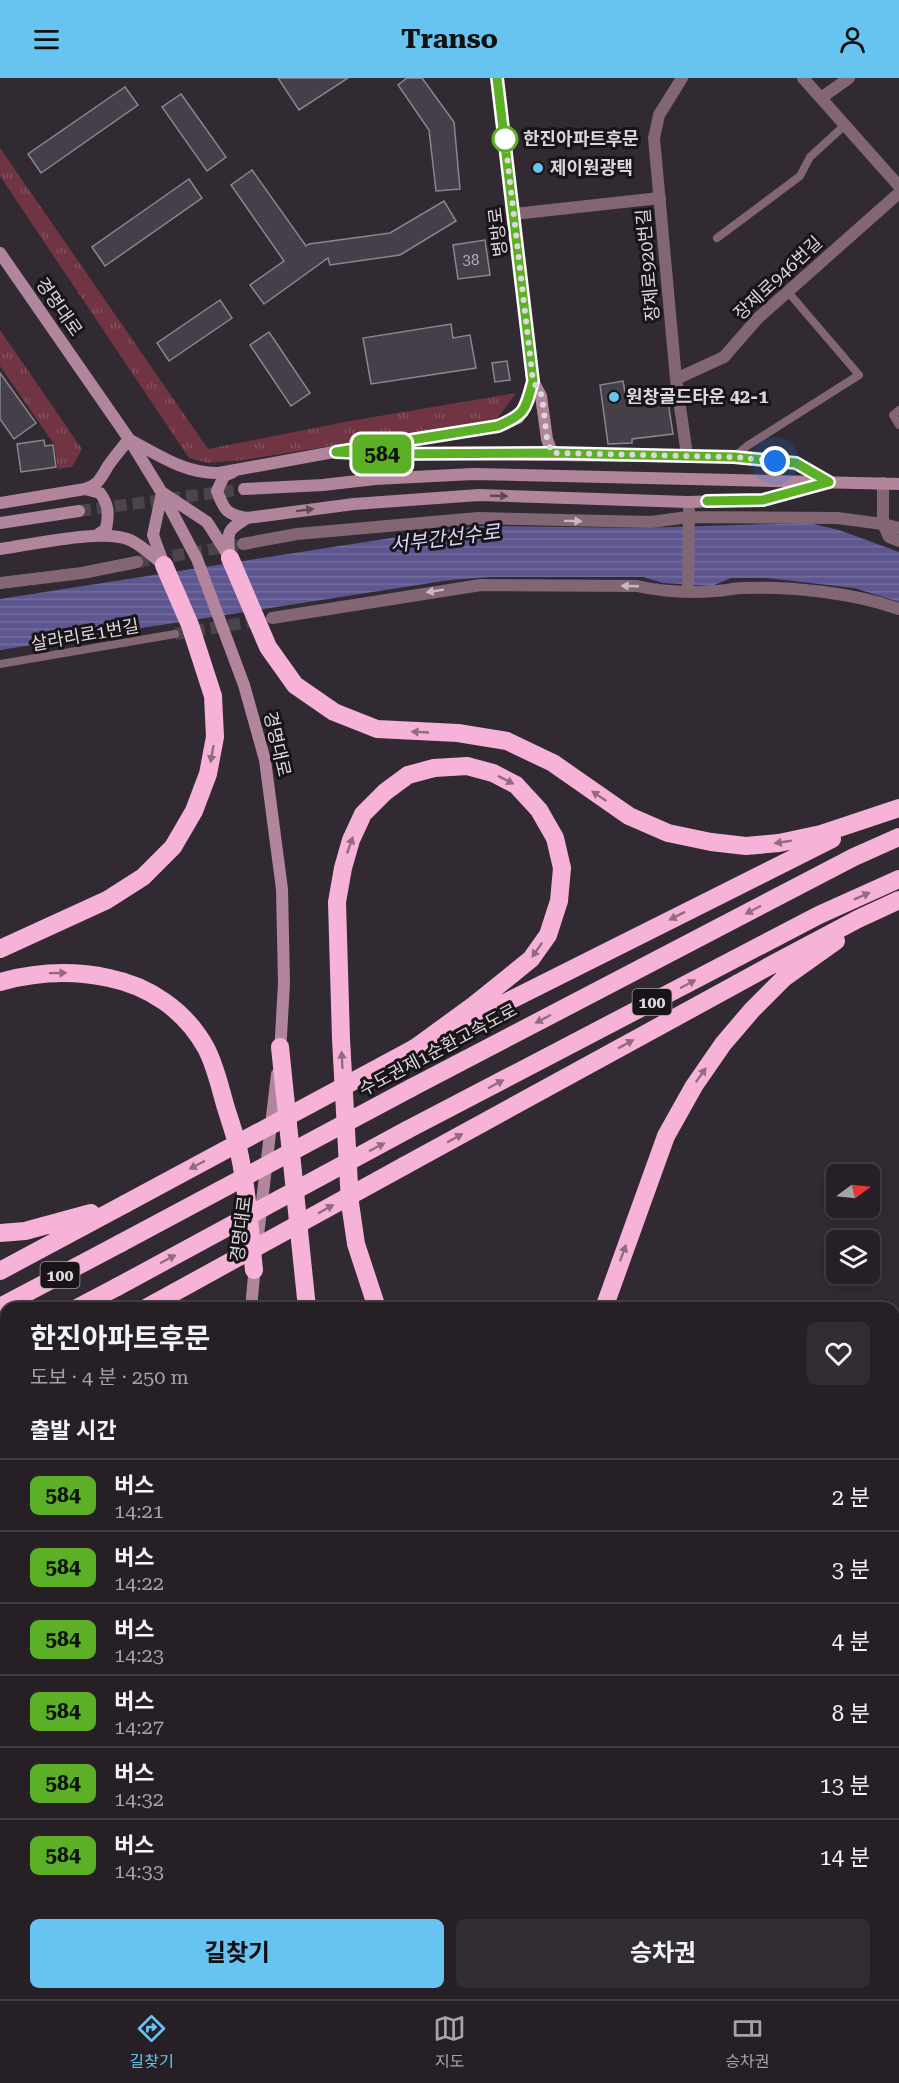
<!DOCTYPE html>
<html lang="ko">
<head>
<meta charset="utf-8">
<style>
	:root { --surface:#262026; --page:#322d32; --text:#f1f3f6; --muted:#a4a3a7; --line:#423e43; --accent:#67c4f0 }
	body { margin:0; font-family:"Roboto Serif","Noto Sans KR",serif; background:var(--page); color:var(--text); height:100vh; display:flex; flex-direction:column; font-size:22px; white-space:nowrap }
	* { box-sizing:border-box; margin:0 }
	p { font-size:20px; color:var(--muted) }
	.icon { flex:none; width:33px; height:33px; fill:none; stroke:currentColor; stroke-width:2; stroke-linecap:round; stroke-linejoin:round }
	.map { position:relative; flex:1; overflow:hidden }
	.panel { position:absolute; left:0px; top:1224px; width:900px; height:698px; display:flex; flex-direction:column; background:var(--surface); border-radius:18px 18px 0 0; box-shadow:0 3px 9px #0003,0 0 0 2px var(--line) }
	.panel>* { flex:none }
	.badge { padding:0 12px; border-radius:9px; font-size:21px; line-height:39px }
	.needle { width:39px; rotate:75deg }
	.buttons { position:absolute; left:826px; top:1086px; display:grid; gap:12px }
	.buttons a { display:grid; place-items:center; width:54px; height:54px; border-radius:9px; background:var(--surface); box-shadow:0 3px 9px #0003,0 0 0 2px var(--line); font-size:30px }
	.you { position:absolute; width:30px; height:30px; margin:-15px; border:4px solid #fff; border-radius:50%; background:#1a73e8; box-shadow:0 0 0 9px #1a73e833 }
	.map>.badge { position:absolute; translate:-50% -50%; box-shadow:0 0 0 3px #fff }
	h2 { padding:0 30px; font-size:22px; line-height:54px }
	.round { display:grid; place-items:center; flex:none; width:63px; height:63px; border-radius:9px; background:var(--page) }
	.summary { display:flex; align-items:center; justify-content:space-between; height:102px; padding:0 30px }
	h1 { font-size:28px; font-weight:700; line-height:45px }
	.cta { display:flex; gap:12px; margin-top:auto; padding:12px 30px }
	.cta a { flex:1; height:69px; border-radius:9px; background:var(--accent); color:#111; font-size:24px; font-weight:700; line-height:69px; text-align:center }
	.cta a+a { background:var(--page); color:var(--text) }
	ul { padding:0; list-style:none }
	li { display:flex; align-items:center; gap:18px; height:72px; padding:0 30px; border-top:2px solid var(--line) }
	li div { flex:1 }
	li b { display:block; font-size:22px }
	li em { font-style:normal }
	li .badge { min-width:66px; font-weight:700; text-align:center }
	header { display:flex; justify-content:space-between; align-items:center; height:78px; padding:0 30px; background:var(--accent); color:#111; font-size:27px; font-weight:700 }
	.dock { display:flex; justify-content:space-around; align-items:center; height:84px; border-top:2px solid var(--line); background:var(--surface); font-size:16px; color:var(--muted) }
	.dock a { display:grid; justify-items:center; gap:3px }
	.dock .selected { color:var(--accent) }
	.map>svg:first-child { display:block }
	.grass { fill:url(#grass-tufts) }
	.water { fill:url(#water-rules) }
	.building { fill:#453f4a; stroke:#8a8590; stroke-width:1.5 }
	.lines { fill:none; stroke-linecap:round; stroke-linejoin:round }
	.street-tunnel { stroke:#4c444c; stroke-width:12; stroke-dasharray:12 6; stroke-linecap:butt }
	.secondary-tunnel { stroke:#4c444c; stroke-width:12; stroke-dasharray:12 6; stroke-linecap:butt }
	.lane { stroke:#826674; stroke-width:8 }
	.street { stroke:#826674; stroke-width:12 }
	.secondary { stroke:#b1859c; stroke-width:12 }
	.highway { stroke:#f7b3d7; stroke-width:18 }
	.highway-bridge { stroke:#f7b3d7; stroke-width:18 }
	.oneway { fill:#5d4753 }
	.oneway2 { fill:#c6bbc3 }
	.oneway3 { fill:#936b81 }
	.line-casing { stroke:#fff; stroke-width:14 }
	.line { stroke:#5bb025; stroke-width:9 }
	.walk { stroke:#ddd7dd; stroke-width:6; stroke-dasharray:0 10.8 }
	.stop-dot { fill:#fff; stroke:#5bb025; stroke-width:3 }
	.poi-dot { fill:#67c4f0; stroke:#181418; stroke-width:2 }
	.labels { text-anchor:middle; stroke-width:6; stroke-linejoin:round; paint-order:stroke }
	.number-label { font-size:15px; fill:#b7b1b8 }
	.shield { fill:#181418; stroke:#a29ca2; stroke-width:1.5 }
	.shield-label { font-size:16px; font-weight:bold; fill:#ddd7dd }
	.stop-label { font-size:18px; font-weight:bold; fill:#ddd7dd; stroke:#181418; text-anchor:start }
	.poi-label { font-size:18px; font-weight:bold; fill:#ddd7dd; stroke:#181418; text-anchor:start }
	.street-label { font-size:18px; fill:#ddd7dd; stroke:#181418 }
	.water-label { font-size:20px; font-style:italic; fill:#dcd9fd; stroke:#181418 }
</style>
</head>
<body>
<header><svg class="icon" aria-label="menu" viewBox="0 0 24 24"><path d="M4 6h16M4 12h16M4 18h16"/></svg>Transo<svg class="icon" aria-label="person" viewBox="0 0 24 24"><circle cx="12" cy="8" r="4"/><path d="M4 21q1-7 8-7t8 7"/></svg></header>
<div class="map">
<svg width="899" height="1921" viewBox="0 0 899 1921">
	<defs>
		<pattern id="grass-tufts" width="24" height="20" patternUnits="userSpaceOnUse" patternTransform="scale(1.5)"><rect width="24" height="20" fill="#703443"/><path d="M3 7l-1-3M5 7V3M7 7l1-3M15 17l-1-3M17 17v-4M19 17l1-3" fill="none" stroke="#84515e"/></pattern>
		<pattern id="water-rules" width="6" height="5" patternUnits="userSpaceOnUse" patternTransform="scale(1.5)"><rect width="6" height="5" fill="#5e5690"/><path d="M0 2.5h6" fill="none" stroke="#756e9f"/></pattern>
	</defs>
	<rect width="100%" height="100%" fill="#322a32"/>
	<path class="grass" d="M0 70 208 371 350 343 516 315 497 341 243 382 208 385 189 380 0 98Z
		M0 252 82 371 72 389 58 391 54 366 0 288Z"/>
	<path class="water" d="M809 445 839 452 899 474V524L854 510 767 500H731L712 508 663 505 643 499H490L450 502 0 572V521L423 455 481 448 640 450Z"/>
	<path class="building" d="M278 0H348L299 32Z
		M407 0H422L454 44 460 111 436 113 429 52 398 7Z
		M125 9 138 27 41 95 28 76Z
		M181 16 226 79 207 93 162 29Z
		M252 92 306 168 309 166 390 155 444 123 456 143 400 177 330 187 328 180 264 226 250 207 284 183 231 107Z
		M189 101 202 120 105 188 92 169Z
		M485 162 490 197 458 201 453 167Z
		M220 222 232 240 169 283 157 265Z
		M451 246 453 260 470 257 476 290 371 306 363 260Z
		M269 254 310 315 291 328 250 267Z
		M507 283 510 302 495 304 492 285Z
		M0 295 36 345 14 361 0 341Z
		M623 303 625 314 666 311 673 356 632 361V365L608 366 600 307Z
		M44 362 45 368 53 367 56 389 21 394 17 366Z"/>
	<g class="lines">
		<path class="street-tunnel" d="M137 484 243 466
			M175 556 262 542"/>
		<path class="secondary-tunnel" d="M79 433 244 411"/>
		<path class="lane" d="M717 160 800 98 810 79 845 47
			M899 332 893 337 899 347
			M734 379 747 368 859 297 788 214
			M0 586 175 556"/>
		<path class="street" d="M682 0 659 37 654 60 676 301 687 377
			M803 0 899 108
			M821 20 849 0
			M514 136 660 120
			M676 301 724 279 758 240 899 115
			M883 405V446L889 459 899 463
			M243 466 297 456 478 440 651 444 688 439 837 440 883 446 899 450
			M0 505 82 495 137 484
			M688 514 689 431
			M272 540 481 507 637 508C663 514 688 515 715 513 725 513 734 510 743 510 791 508 854 515 899 531"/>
		<path class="secondary" d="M0 175 129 361 162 415 197 481 244 607 265 682 282 811 284 905 280 976
			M533 303 541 318 547 361 552 375
			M130 362C159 377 185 396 219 395L377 366 498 348 518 340 526 327 533 303 497 0
			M359 375 734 379 796 385 828 404
			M233 394 224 398 217 413C224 432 227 437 247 440L354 426 479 417 688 424 763 422 829 404
			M85 411 100 415C109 427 109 436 106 451L96 458
			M244 411 323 407 375 401 473 396 899 406
			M162 415 153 457 164 487
			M163 415 207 444 230 480
			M0 425 85 411C99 406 101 400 108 388 114 379 122 370 129 361
			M0 445 79 433
			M0 471C31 467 103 450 130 462 143 468 153 479 164 487
			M229 475C227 452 228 452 247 440
			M257 1166 277 996
			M251 1230 255 1187
			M188 1921V1916"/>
		<path class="highway" d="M230 480 268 569 295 607 334 634 377 651 458 655 507 663 553 685 629 738 668 755 711 764 746 768 779 765 821 756 899 730
			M0 871 107 822 143 799 173 769 194 733 208 696 215 659 213 618 190 547 164 487
			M0 904C36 894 72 892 109 900 149 908 185 932 206 970 216 989 220 1010 226 1030 231 1046 237 1062 240 1079 248 1116 250 1155 254 1192
			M463 946 832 761
			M280 969 307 1230
			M411 1010 854 779 899 759
			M407 1052 819 837 899 801
			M404 1088 775 885 858 841 899 822
			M0 1155 25 1153 91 1135
			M0 1193 125 1126
			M0 1229 121 1165
			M77 1230 117 1209
			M377 1230 356 1166 350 1125 341 961 337 824 343 790 351 762 363 736 385 714 408 697 434 690 467 688 493 695 516 707 539 732 555 760 562 790 559 823 548 857 531 881 474 927 415 970
			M604 1230 666 1058 694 1008 723 966 752 932 784 900 836 863
			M0 1272 6 1268
			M0 1328 6 1322
			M0 1520 6 1524
			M0 1574 6 1577
			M0 1624 6 1630
			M146 1916 147 1921
			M218 1921 219 1916"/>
		<path class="highway-bridge" d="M125 1126 415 970
			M121 1165 411 1010
			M117 1209 407 1052
			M146 1230 404 1088"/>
	</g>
	<defs><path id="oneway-solid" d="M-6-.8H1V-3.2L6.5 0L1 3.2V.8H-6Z" transform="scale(1.5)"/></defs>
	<g class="oneway">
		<use href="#oneway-solid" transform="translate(499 418) rotate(2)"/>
		<use href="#oneway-solid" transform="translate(305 432) rotate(-7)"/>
	</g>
	<g class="oneway2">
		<use href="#oneway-solid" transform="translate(573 443) rotate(1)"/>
		<use href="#oneway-solid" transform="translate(630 508) rotate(-178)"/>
		<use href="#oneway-solid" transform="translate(435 513) rotate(171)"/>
	</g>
	<g class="oneway3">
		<use href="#oneway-solid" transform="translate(420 654) rotate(-177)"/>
		<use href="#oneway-solid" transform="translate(212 676) rotate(100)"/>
		<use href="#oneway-solid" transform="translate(506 702) rotate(27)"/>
		<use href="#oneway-solid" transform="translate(599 718) rotate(-146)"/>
		<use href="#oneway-solid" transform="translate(783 764) rotate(171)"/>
		<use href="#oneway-solid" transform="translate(350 767) rotate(-71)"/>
		<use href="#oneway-solid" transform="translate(862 818) rotate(-24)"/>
		<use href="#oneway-solid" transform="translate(753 832) rotate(152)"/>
		<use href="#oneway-solid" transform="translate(677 838) rotate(153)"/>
		<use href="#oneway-solid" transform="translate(537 872) rotate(125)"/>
		<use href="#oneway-solid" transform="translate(58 895) rotate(-1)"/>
		<use href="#oneway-solid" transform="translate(688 906) rotate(-28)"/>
		<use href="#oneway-solid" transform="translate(543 941) rotate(152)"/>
		<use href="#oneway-solid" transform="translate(626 966) rotate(-29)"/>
		<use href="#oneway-solid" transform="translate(342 982) rotate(-93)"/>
		<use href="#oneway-solid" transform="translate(701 997) rotate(-55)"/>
		<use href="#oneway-solid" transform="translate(496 1006) rotate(-28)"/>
		<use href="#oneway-solid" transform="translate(455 1060) rotate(-29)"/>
		<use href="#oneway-solid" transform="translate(377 1069) rotate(-28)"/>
		<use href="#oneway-solid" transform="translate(197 1087) rotate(152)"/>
		<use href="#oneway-solid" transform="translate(326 1131) rotate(-29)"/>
		<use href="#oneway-solid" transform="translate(623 1175) rotate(-70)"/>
		<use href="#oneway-solid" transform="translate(168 1181) rotate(-28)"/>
	</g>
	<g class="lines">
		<g class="line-casing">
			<path id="line" d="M497 0 533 303C525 332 526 336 498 348L336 374 379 376 552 375 734 379 796 385 829 404 763 422 707 423"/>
		</g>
		<use href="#line" class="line"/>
		<path class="walk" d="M505 61 533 303 542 318 547 361 552 375 734 379 775 383"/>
	</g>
	<circle class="stop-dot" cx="505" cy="61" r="12"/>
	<g class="poi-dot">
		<circle cx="538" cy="90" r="6"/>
		<circle cx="614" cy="319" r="6"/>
	</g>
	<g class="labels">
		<g class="number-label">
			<text x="471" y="187">38</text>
		</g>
		<g class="shield">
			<rect x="632.5" y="911" width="39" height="26" rx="4.5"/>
			<rect x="40.5" y="1184" width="39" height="26" rx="4.5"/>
		</g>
		<g class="shield-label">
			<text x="652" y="930">100</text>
			<text x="60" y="1203">100</text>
		</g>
		<g class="stop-label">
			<text x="523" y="67">한진아파트후문</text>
		</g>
		<g class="poi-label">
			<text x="550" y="96">제이원광택</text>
			<text x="626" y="325">원창골드타운 42-1</text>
		</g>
		<g class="street-label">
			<text transform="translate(498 154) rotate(-97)" y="6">병방로</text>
			<text transform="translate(648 187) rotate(-95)" y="6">장제로920번길</text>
			<text transform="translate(778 200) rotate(-43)" y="6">장제로946번길</text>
			<text transform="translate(59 229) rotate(55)" y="6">경명대로</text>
			<text transform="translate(85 557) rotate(-10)" y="6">살라리로1번길</text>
			<text transform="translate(277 666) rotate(77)" y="6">경명대로</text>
			<text transform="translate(438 972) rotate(-28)" y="6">수도권제1순환고속도로</text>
			<text transform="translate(241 1151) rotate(-83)" y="6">경명대로</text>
		</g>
		<g class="water-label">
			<text transform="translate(445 460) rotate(-7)" y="7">서부간선수로</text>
		</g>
	</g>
</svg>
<div class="buttons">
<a><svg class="needle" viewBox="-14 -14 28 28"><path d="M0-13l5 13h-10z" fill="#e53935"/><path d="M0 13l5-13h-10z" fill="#a4a3a7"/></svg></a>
<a><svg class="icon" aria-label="layers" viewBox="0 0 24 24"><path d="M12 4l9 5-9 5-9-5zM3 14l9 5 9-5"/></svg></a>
</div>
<div class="you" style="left:775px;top:383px"></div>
<b class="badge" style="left:382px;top:376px;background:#5bb025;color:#111">584</b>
<section class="panel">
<div class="summary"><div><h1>한진아파트후문</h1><p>도보 · 4 분 · 250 m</p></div><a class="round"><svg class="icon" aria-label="heart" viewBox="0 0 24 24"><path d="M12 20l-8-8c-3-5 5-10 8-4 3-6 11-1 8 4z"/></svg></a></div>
<h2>출발 시간</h2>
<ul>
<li><span class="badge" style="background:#5bb025;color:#111">584</span><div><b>버스</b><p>14:21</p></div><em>2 분</em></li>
<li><span class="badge" style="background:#5bb025;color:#111">584</span><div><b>버스</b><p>14:22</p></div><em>3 분</em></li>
<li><span class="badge" style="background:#5bb025;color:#111">584</span><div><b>버스</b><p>14:23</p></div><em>4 분</em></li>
<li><span class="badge" style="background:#5bb025;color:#111">584</span><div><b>버스</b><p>14:27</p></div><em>8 분</em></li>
<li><span class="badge" style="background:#5bb025;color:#111">584</span><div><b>버스</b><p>14:32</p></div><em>13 분</em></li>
<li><span class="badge" style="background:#5bb025;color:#111">584</span><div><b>버스</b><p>14:33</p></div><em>14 분</em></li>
</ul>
<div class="cta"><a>길찾기</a><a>승차권</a></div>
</section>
</div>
<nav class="dock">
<a class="selected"><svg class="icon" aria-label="directions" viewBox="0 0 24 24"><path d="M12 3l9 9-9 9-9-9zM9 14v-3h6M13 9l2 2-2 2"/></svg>길찾기</a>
<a><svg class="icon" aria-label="map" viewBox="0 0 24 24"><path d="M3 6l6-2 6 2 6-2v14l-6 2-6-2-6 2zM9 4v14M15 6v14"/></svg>지도</a>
<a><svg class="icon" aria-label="tickets" viewBox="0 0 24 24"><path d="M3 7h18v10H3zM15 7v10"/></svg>승차권</a>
</nav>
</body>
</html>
